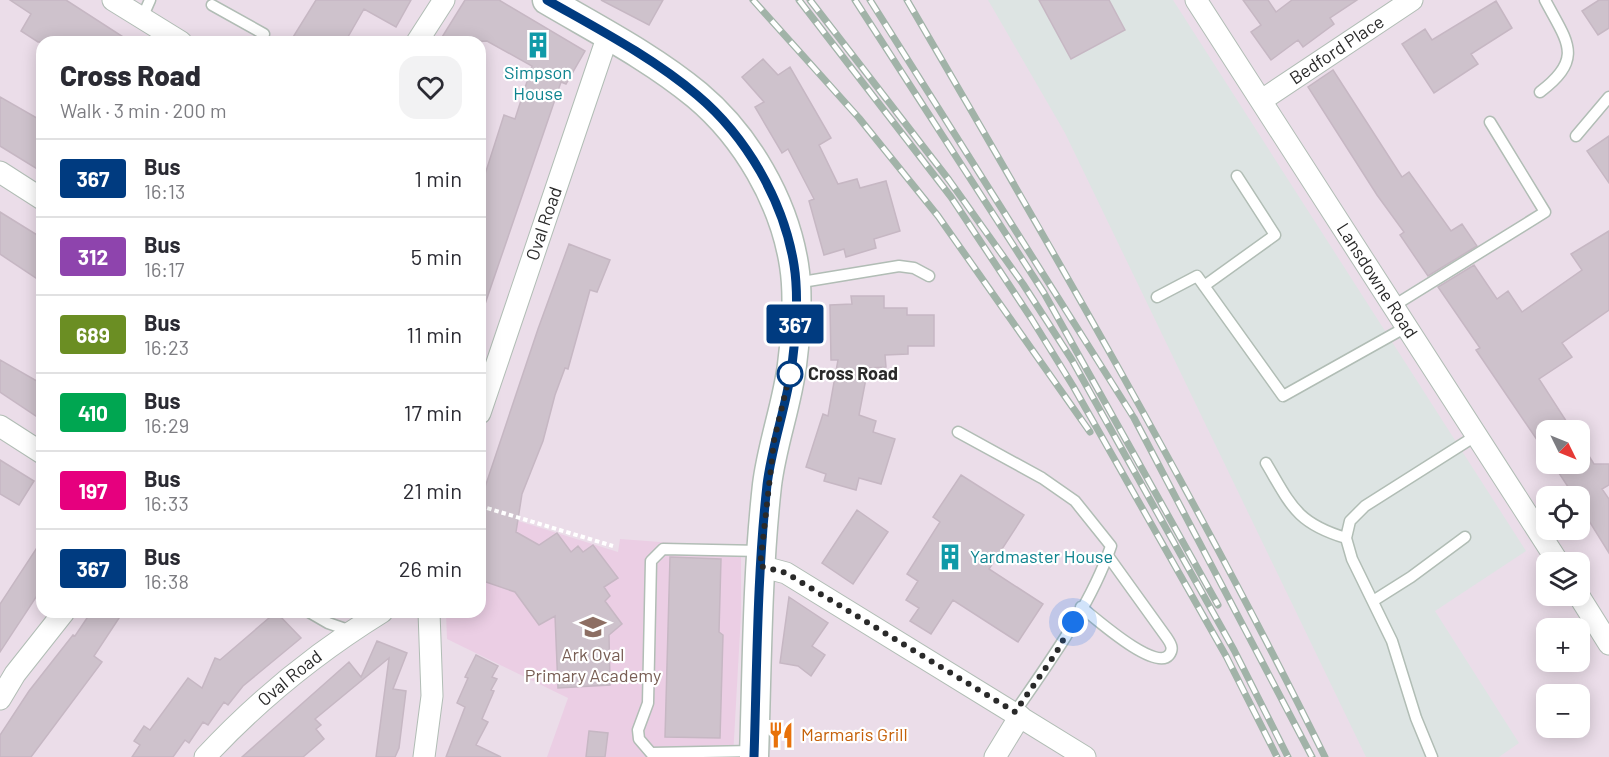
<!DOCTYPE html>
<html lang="en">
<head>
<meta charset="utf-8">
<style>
	:root { --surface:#fff; --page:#f2f2f3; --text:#2b2b33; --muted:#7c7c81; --line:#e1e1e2 }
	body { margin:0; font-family:Barlow,sans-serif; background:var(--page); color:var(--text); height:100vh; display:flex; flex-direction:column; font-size:22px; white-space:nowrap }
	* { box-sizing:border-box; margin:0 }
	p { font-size:20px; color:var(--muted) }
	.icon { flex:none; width:33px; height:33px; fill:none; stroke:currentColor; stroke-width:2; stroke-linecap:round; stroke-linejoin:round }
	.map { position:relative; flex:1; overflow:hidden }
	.details { position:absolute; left:36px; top:36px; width:450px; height:582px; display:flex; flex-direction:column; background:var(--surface); border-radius:18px; box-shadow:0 3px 15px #0003 }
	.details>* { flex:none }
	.badge { padding:0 12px; border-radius:4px; font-size:21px; line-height:39px }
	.needle { width:39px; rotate:133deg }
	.fabs { position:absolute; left:1536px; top:420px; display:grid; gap:12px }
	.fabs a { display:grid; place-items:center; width:54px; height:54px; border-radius:12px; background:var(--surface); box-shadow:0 3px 15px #0003; font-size:30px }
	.you { position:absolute; width:30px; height:30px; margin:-15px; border:4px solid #fff; border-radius:50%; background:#1a73e8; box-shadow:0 0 0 9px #1a73e833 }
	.map>.badge { position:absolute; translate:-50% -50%; box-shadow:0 0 0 3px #fff }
	.round { display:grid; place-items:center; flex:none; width:63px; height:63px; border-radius:18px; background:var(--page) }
	.summary { display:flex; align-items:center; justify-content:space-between; height:102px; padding:0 24px }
	h1 { font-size:28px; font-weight:800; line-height:45px }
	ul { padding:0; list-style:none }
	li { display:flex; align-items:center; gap:18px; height:78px; padding:0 24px; border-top:2px solid var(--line) }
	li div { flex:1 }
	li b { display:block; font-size:22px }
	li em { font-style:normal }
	li .badge { min-width:66px; font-weight:700; text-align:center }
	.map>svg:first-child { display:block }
	.industrial { fill:#dde4e3 }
	.education { fill:#ebcee4 }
	.building { fill:#cec2cc; stroke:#c6b7c3; stroke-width:1.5 }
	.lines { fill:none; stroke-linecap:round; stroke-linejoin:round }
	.lane-casing { stroke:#b1bdb5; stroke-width:13 }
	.street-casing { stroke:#b1bdb5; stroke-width:23 }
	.secondary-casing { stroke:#b1bdb5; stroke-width:31 }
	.path { stroke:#fff; stroke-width:4; stroke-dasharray:4.5 3; stroke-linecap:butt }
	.lane { stroke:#fff; stroke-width:10 }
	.street { stroke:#fff; stroke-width:21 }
	.secondary { stroke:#fff; stroke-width:28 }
	.rail-casing { stroke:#a1b3a8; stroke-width:7 }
	.rail { stroke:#fff; stroke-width:4.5; stroke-dasharray:14; stroke-linecap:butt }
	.line-casing { stroke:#fff; stroke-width:14 }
	.line { stroke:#003b80; stroke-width:9 }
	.walk { stroke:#2a2a2a; stroke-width:6; stroke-dasharray:0 10.8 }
	.stop-dot { fill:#fff; stroke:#003b80; stroke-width:3 }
	.labels { text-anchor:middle; stroke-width:4.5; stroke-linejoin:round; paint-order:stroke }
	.street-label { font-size:18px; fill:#2a2a2a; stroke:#fff }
	.culture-label { font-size:18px; fill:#0d838f; stroke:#fff }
	.stop-label { font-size:18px; font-weight:bold; fill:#2a2a2a; stroke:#fff; text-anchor:start }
	.education-label { font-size:18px; fill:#785e54; stroke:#fff }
	.food-label { font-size:18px; fill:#c56008; stroke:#fff; text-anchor:start }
</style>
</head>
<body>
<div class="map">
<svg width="1609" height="757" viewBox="0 0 1609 757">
	<rect width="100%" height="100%" fill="#ebdde9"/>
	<path class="industrial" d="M988 0H1173L1526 551 1435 611 1519 743 1499 757H1366L1065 133Z"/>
	<path class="education" d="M480 509 618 552 620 539 741 548V614L733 757H547L568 698 447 639 446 612H480Z"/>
	<path class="building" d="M10 0H66L131 42H38L21 31 31 14Z
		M316 0H411L396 27 364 9 345 42H290Z
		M465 0H499L585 51 566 84 561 82 483 310H480V190L504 115 515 119 532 66 487 41 439 42Z
		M601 0H663L649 25Z
		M1039 0H1109L1125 30 1071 59Z
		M1243 0H1268L1276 12 1292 0H1357L1330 18 1334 24 1303 47 1298 40 1271 60 1251 32 1261 25Z
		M1599 0H1609V28L1598 35 1582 11Z
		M1496 1 1512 28 1471 54 1478 64 1434 93 1402 44 1425 29 1432 40Z
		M763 59 778 75 790 67 831 138 819 145 838 184 857 179 860 188 886 181 900 231 874 239 876 248 846 257 844 249 824 255 809 201 814 199 788 149 782 153 755 107 764 102 742 77Z
		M1333 70 1402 177 1409 172 1451 231 1462 224 1477 246 1428 276 1400 235 1404 232 1377 195 1308 87Z
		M0 97 42 121V172L0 146Z
		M1609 136V183L1587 151Z
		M0 212 42 238V282L0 254Z
		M1609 231V310L1562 343 1572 357 1539 379 1572 430H1546V453L1476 350 1480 348 1438 287 1474 265 1497 299 1508 291 1522 312 1582 270 1571 254Z
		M569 244 610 260 597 292 590 290 568 369 565 368 555 395 543 441 522 494 516 532 539 545 557 533 571 552 578 546 583 552 593 545 618 578 604 587 610 596 605 601 622 624 609 635 610 685 558 688 555 616 539 625 515 592 480 580V502L538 329Z
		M851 296H884V308H907V315H934V346H908V354L885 355 886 367 868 368 859 415 876 421 873 432 895 439 881 484 859 478 856 490 824 481 826 474 806 467 823 414 828 416 838 360H831L830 305 852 304Z
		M0 360 42 384V420L0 392Z
		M1580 442 1594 464H1609V485L1602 489 1609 499V553L1581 508 1580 496H1574L1553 464H1580Z
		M0 460 34 481 19 505 0 494Z
		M961 475 1024 515 989 569 1043 604 1018 642 953 600 931 634 910 621 919 608 906 600 918 581 907 574 940 522 933 517Z
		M857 510 888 532 853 584 822 563Z
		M42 540V588L0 652V604Z
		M670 557 721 559 719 632 723 635 720 738 665 737Z
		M789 597 828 623 812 646 825 655 811 676 798 666 780 663Z
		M91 612H123L94 656 102 662 31 757H0V735L29 691 73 635 75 636Z
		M276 612 301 638 243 686 228 705 224 702 208 725 203 722 189 743 185 740 173 757H132L140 745 134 741 144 726 150 730 188 678 202 688 215 658 220 660Z
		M377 641 407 653 393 689 406 691 399 748 395 757H376L389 658 315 719 321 725 316 729 324 739 303 757H242L349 662 361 677Z
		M476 655 498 666 492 677 497 679 491 690 494 691 482 719 488 722 476 745 501 757H446L465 707 457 703 468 678 465 677Z
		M589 731 608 733 605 757H586Z"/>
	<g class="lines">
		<g class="lane-casing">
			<path id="lane" d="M212 5 264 34
				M142 18 150 0
				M1540 92C1585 58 1567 42 1545 0
				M1576 136 1609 97
				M796 283 899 266 914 268 929 276
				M1204 286 1275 235 1237 176
				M1157 297 1197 276 1283 396 1408 326
				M1395 305 1545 212 1490 122
				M958 432 1042 478 1075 501 1111 546C1091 605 1050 661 1015 712
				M1266 463C1291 505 1296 523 1346 538
				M1373 601 1411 577 1465 537
				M1081 607C1094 617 1155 672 1169 655 1174 649 1171 644 1167 638L1108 556
				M309 612 328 623 351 631
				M753 751 651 753 639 739 638 730 648 703 651 561 663 549 761 551
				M1432 757 1416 718 1392 641 1352 559 1346 538 1350 521 1365 506 1477 435"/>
		</g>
		<g class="street-casing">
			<g id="street">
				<path d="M113 0 181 42"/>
				<path id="s1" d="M1196 0 1558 562"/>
				<path d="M417 42 444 0"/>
				<path id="s2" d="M1262 100 1412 0"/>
				<path d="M0 172 42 199"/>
				<path id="s3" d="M480 413 608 35"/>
				<path d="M0 426 42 453"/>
				<path d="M760 566 786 573 1085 757"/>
				<path d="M1579 596 1609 644"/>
				<path d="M0 699 15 674 64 612"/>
				<path id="s4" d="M205 757C256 702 319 651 382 612"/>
				<path d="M424 757 432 696 429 612"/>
				<path d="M995 757 1020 716"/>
			</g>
		</g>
		<g class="secondary-casing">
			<path id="secondary" d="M547 0C598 30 651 57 697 95 746 136 784 201 794 265 799 296 796 333 792 365 787 405 772 444 767 485 757 575 757 666 754 757"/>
		</g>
		<path class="path" d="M480 506 613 546"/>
		<use href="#lane" class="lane"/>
		<use href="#street" class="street"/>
		<use href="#secondary" class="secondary"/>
		<g class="rail-casing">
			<path id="rail" d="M753 0 859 118 938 216 1090 432
				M799 0 951 197 1031 318 1073 386 1226 656 1277 757
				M810 0 949 180 1023 284 1072 360 1234 650 1288 757
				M855 0 1044 293 1218 605
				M870 0 1134 418 1312 757
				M907 0C1052 249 1197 499 1325 757"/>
		</g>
		<use href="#rail" class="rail"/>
	</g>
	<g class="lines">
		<g class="line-casing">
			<path id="line" d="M547 0C598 29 652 57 697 95 746 136 784 201 794 265 799 296 796 333 792 365 787 405 772 444 767 485 757 575 757 666 754 757"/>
		</g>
		<use href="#line" class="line"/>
		<path class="walk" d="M790 374 792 365 774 441 760 566 786 573 1015 712 1056 653 1073 622"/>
	</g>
	<defs>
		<g id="building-bare" transform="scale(2.07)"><path d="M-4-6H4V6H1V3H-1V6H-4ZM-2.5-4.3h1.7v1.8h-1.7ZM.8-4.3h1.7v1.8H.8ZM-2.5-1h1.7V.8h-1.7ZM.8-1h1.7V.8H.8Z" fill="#0f9aa8" stroke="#fff" stroke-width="2.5" paint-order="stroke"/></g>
		<g id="school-bare" transform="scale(2.07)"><path d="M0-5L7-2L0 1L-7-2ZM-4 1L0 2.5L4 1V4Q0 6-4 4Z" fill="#8d6e63" stroke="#fff" stroke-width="2.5" paint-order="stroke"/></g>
		<g id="restaurant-bare" transform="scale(2.07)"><path d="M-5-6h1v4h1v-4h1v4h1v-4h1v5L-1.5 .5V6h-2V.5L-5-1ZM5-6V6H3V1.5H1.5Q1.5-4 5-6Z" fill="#e8710a" stroke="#fff" stroke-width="2.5" paint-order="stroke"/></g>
	</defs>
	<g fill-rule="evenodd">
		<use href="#building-bare" x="538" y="45"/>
		<use href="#building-bare" x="950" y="557"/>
		<use href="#school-bare" x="593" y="627"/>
		<use href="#restaurant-bare" x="781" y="735"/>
	</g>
	<circle class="stop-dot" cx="790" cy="374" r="12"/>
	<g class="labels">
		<g class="street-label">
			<text dy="6" stroke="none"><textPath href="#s2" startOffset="90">Bedford Place</textPath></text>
			<text dy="6" stroke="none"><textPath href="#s3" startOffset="200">Oval Road</textPath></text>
			<text dy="6" stroke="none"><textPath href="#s1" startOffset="334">Lansdowne Road</textPath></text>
			<text dy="6" stroke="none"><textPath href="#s4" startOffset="116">Oval Road</textPath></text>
		</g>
		<g class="culture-label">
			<text x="538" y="79">Simpson<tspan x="538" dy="21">House</tspan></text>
			<text x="970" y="563" text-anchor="start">Yardmaster House</text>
		</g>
		<g class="stop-label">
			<text x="808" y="380">Cross Road</text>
		</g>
		<g class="education-label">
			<text x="593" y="661">Ark Oval<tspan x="593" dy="21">Primary Academy</tspan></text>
		</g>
		<g class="food-label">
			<text x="801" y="741">Marmaris Grill</text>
		</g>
	</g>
</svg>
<div class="fabs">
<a><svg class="needle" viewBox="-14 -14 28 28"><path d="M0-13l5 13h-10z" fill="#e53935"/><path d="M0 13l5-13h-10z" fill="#7c7c81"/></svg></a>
<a><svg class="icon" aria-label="locate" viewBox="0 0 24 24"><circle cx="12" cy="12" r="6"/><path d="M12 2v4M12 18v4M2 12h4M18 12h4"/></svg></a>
<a><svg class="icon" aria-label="layers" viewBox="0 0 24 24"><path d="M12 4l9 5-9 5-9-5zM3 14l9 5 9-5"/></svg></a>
<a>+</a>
<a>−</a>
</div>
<div class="you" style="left:1073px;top:622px"></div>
<b class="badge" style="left:795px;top:324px;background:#003b80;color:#fff">367</b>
<section class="details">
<div class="summary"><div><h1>Cross Road</h1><p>Walk · 3 min · 200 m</p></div><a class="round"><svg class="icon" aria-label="heart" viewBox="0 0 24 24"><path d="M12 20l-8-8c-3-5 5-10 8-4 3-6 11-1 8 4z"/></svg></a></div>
<ul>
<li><span class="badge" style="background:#003b80;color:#fff">367</span><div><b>Bus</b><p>16:13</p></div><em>1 min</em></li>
<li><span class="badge" style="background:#8e44ad;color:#fff">312</span><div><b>Bus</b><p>16:17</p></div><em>5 min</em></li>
<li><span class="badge" style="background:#6b8e23;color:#fff">689</span><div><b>Bus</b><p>16:23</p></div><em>11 min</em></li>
<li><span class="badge" style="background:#00a651;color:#fff">410</span><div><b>Bus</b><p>16:29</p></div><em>17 min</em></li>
<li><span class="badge" style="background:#e6007e;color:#fff">197</span><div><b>Bus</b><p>16:33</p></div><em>21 min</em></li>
<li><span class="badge" style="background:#003b80;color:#fff">367</span><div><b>Bus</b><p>16:38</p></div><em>26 min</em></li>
</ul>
</section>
</div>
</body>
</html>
